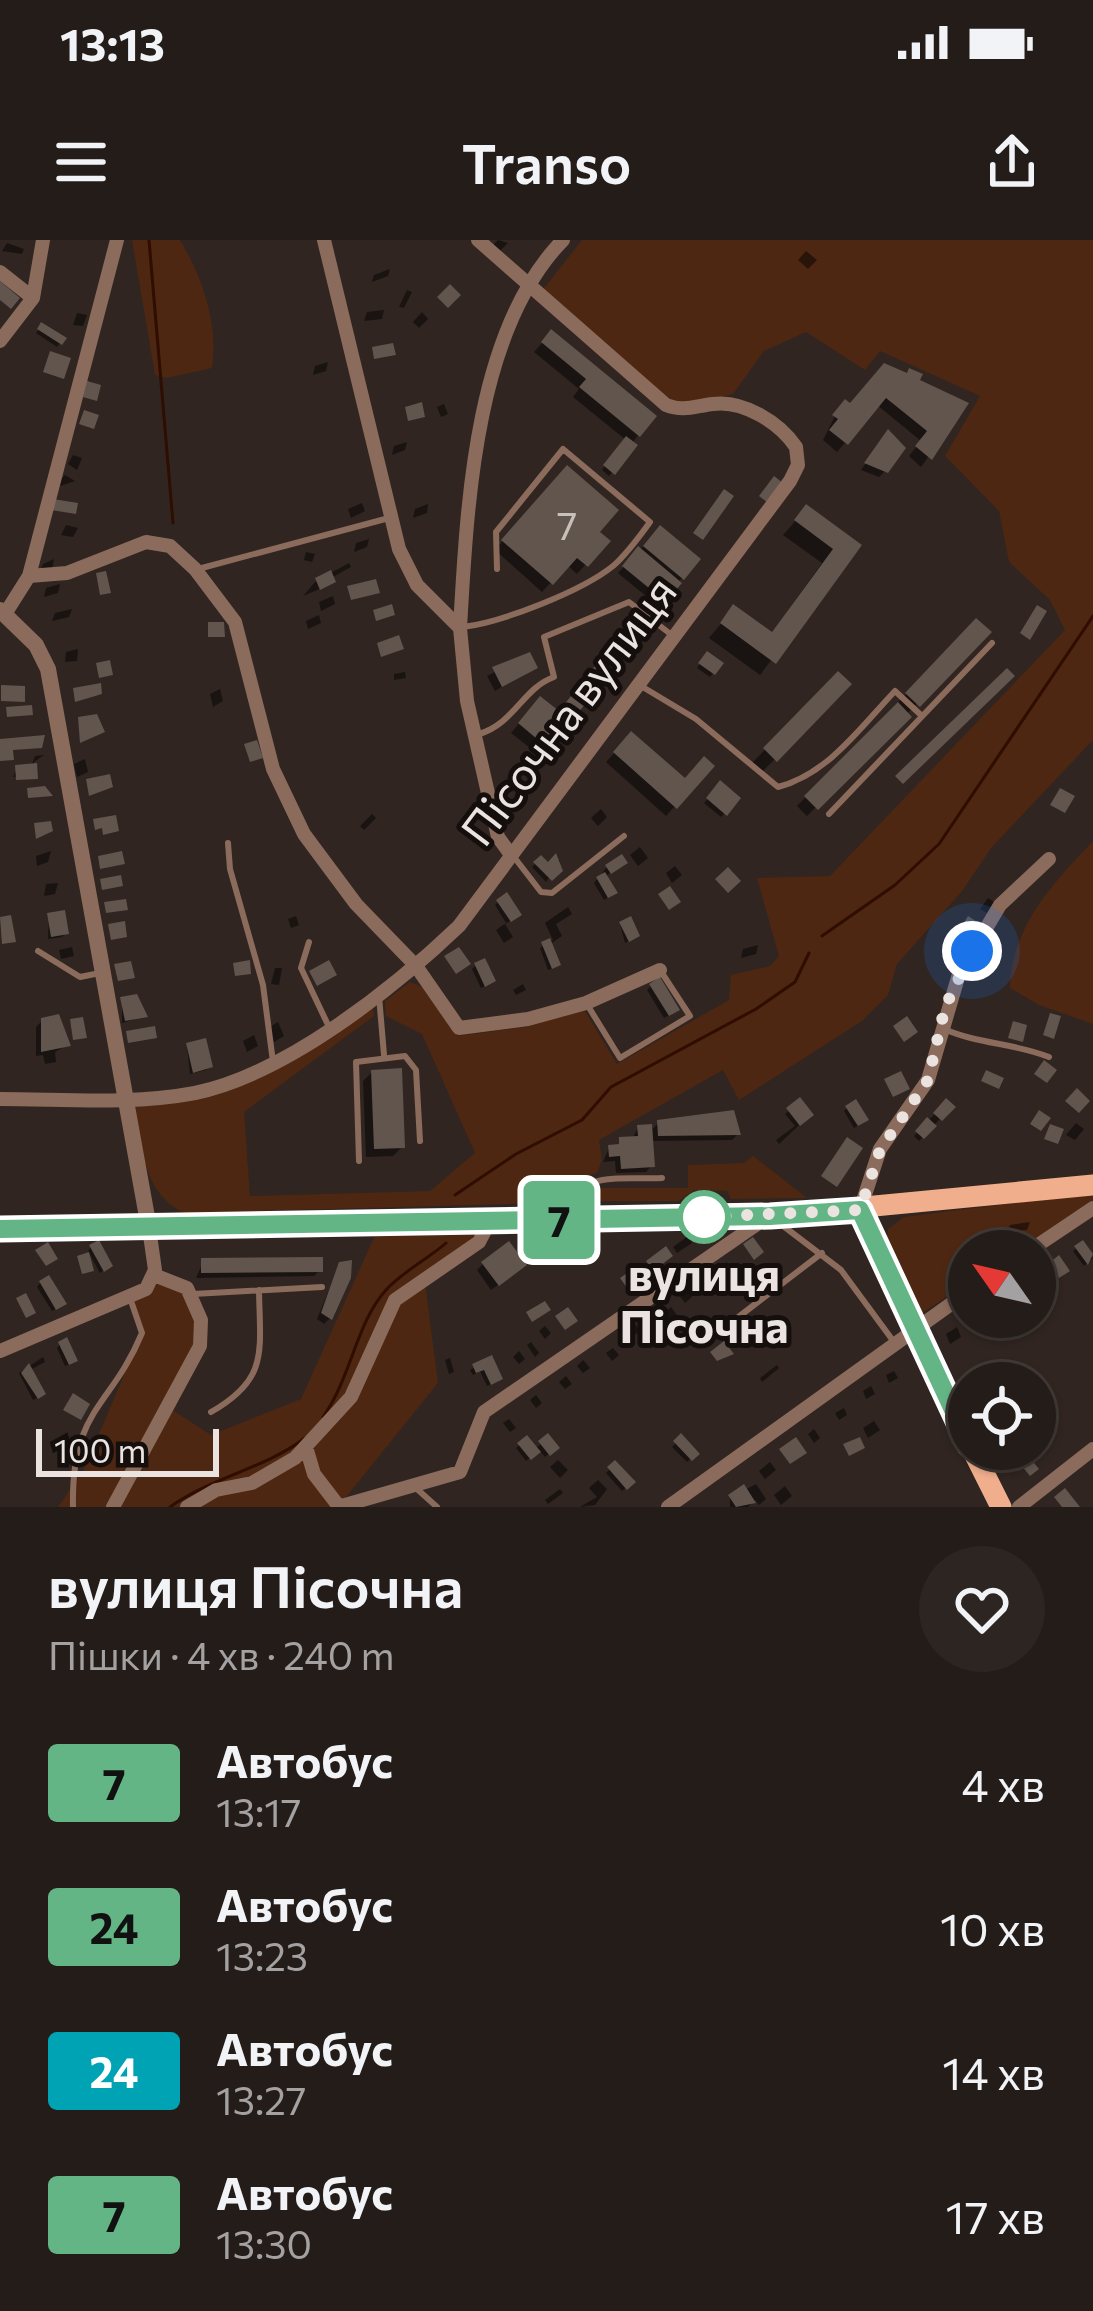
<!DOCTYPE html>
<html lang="uk">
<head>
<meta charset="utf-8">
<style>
	:root { --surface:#241c18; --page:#2c2521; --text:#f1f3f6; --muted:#a3a1a2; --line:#413a37 }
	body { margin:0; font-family:Commissioner,sans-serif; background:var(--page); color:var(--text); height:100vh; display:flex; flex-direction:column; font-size:45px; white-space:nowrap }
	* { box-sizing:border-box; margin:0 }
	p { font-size:39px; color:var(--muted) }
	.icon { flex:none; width:66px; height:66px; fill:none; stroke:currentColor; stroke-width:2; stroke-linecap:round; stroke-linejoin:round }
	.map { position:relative; height:1267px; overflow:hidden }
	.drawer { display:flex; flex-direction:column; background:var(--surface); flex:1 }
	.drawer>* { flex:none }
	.badge { padding:0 24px; border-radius:9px; font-size:42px; line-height:78px }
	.needle { width:78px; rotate:304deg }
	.controls { position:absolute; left:948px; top:990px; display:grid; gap:24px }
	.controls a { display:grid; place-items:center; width:108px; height:108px; border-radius:50%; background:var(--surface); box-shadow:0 3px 9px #0004,0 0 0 3px var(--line); font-size:60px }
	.scale { position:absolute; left:36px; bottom:30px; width:183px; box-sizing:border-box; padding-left:12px; border:6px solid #eae3df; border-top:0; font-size:33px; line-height:42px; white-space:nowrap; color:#eae3df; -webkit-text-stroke:9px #140f0d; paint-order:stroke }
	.you { position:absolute; width:60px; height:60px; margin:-30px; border:9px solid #fff; border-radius:50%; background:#1a73e8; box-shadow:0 0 0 18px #1a73e833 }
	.map>.badge { position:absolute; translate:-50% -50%; box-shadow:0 0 0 6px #fff }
	.round { display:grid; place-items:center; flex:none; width:126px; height:126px; border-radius:63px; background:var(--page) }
	.summary { display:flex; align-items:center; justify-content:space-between; height:204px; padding:0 48px }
	h1 { font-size:57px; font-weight:600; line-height:90px }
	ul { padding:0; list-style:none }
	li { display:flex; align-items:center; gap:36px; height:144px; padding:0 48px }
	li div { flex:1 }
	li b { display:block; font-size:45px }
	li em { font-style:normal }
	li .badge { min-width:132px; font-weight:700; text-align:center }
	.status { display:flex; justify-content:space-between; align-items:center; height:84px; padding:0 60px; background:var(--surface); direction:ltr }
	.status svg { height:33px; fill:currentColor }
	header { display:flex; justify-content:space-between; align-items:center; height:156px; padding:0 48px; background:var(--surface); font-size:54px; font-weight:600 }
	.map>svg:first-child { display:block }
	.green { fill:#4d2711 }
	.shadow { fill:#0007 }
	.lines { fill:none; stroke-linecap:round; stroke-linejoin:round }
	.stream { stroke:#2f0d00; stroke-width:3 }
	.building { fill:#61554e }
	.service { stroke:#8b6b5b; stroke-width:6 }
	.minor { stroke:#8b6b5b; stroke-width:14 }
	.tertiary { stroke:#8b6b5b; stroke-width:16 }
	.primary { stroke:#f0ae8c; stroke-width:21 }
	.line-casing { stroke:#fff; stroke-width:27 }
	.line { stroke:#64b586; stroke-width:18 }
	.walk { stroke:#eae3df; stroke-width:12; stroke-dasharray:0 21.6 }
	.stop-dot { fill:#fff; stroke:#64b586; stroke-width:6 }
	.labels { text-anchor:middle; stroke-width:10; stroke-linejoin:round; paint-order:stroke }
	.number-label { font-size:39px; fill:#c8c0bb }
	.street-label { font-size:45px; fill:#eae3df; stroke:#140f0d }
	.stop-label { font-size:45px; font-weight:bold; fill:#eae3df; stroke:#140f0d }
</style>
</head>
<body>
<div class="status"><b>13:13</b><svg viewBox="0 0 49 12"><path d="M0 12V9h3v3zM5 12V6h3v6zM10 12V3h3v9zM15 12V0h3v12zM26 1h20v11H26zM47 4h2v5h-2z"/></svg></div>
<header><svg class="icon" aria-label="menu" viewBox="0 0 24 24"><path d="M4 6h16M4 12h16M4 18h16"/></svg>Transo<svg class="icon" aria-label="share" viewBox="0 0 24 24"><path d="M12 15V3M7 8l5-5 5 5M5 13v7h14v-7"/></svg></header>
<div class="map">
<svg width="1093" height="1267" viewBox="0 0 1093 1267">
	<rect width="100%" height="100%" fill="#302520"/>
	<path class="green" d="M132 0H180C202 36 219 85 212 128L167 138 155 135Z
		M582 0H1093V500L992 607 962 651 897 724 888 755 862 781 739 860 723 830 599 900 602 920 597 933 573 939 544 963 185 973C143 954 143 909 134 867 247 859 281 828 373 767L374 776 244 872 250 956 430 951 475 913 422 794 386 776 385 761 410 742 422 747 458 796 531 786 583 768 617 824 729 760 731 735 770 726 779 716 757 638 830 636 1065 390 1050 360 1009 322 999 271 945 216 980 156 880 111 865 130 806 92 764 111 733 154 693 165 666 160 541 52Z
		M1093 601V784L1039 765 1010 748C1011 687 1053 643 1093 601Z
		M753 916 807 958 731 959 727 951 694 950 679 961H578L576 955 587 948H688V925L744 923Z
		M1093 953V960L1016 1011H969V1042L919 1075 886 1007 888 989 904 977Z
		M490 981 479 1002 425 1043 438 1143 338 1267H58L84 1229 142 1093 130 1058 153 1039 187 1048 200 1106 168 1167 211 1195 301 1159 381 982Z"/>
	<path class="shadow" d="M498 0 508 3 498 13 492 6Z
		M7 3 24 9 22 14 2 11Z
		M806 11 817 20 808 29 798 20Z
		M390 29 388 36 372 42 374 35Z
		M407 50 412 52 404 68 399 67Z
		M384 70 382 79 364 81 367 72Z
		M422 72 428 79 419 88 413 82Z
		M77 73 87 75 83 86 73 85Z
		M42 86 60 103 57 107 36 93Z
		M551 93 638 195 609 236 602 230 626 200 573 157 579 149 534 112Z
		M328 122 326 131 313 135 315 126Z
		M916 141 965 164 921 227 909 216 921 201 877 165 837 212 823 200 837 172Z
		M444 164 448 174 441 177 437 167Z
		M883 199 885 231 879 237 861 230Z
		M407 202 405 210 392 215 394 206Z
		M73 215 82 218 77 230 68 224Z
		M65 235 75 241 60 246 62 238Z
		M558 237 606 301 577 334 567 325 542 352 495 310Z
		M362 263 365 271 351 278 348 269Z
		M428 264 427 273 413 278 415 269Z
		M807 268 858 305 760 435 709 398 734 368 770 395 822 323 783 295Z
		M66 285 78 288 73 297 61 295Z
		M654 295 697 320 658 366 618 333Z
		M369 299 367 307 354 312 356 303Z
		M306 312 315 314 312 322 304 320Z
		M54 319 52 330 40 332 43 324Z
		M349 323 351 327 331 338 329 345 303 356 316 341Z
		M60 344 58 353 44 357 46 348Z
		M333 356 335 364 321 371 319 362Z
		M72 369 69 377 52 381 55 373Z
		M319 375 321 383 308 389 306 381Z
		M976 382 987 392 807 576 797 566Z
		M78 409 77 421 65 422 66 412Z
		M528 415 534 427 495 451 487 436Z
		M704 418 720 424 710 437 697 428Z
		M405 432 406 438 394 440V434Z
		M838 435 848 444 761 533 751 524Z
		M220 449 223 461 213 467 210 454Z
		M532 468 547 507 539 515 511 493Z
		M631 495 684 542 711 526 666 576 606 522Z
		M44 515 34 522 35 536 13 537 17 528 31 527 35 516Z
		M85 519 88 532 77 537 74 524Z
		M721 544 737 559 721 577 704 563Z
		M601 569 607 577 598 586 591 578Z
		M372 574 376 578 364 590 360 586Z
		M640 607 648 618 638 626 630 615Z
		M51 611 48 622 37 626 36 616Z
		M556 618 560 621 546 642 532 627 541 619 547 626Z
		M621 626 604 637 610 656 604 660 594 643 607 627Z
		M675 626 682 635 672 643 666 633Z
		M58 643 55 654 44 656 46 644Z
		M988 658 995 663 987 673 980 669Z
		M498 662 515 678 505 684 513 697 504 703 496 690 506 683 495 665Z
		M568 667 572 674 556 684 562 696 550 704 554 728 548 730 540 708 553 700 545 683Z
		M49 676 66 693 62 697 48 699Z
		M296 676 299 685 291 688 288 679Z
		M620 684 633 699 625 703Z
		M758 705 756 714 741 718 743 709Z
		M72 707 74 716 61 719 59 710Z
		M956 710 963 715 951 730 944 724Z
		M475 726 489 744 481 748 472 729Z
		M275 728H282L279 745 271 744Z
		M523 744 526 750 516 755 513 750Z
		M651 746 673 773 664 778 647 750Z
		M122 760 145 776 122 783Z
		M43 780 67 805 55 812 56 822 45 824 43 815 36 816V787Z
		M278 782 284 796 274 802 268 788Z
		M254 795 258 806 247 812 243 801Z
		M187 806 210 826 206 830 190 834Z
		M372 832 402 907 393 916 366 917 363 841Z
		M800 862 810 875 779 904 776 900 795 886 785 874Z
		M946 862 951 867 919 901 914 896Z
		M847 868 862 883 854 888 844 871Z
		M659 883 738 894 732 900 650 901 652 925 646 932 616 933 615 921 603 922 609 908 632 899 638 888 650 891Z
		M1076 883 1084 889 1075 900 1066 895Z
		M1030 982 1027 990 1007 992 1010 985Z
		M688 996 692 1003 677 1013 673 1007Z
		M1082 1004 1093 1018 1084 1026 1073 1011Z
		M91 1007 106 1029 100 1033 88 1011Z
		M203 1022 320 1030 314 1036 196 1038Z
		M727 1022 733 1030 726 1035 720 1028Z
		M340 1024 330 1078 324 1084 317 1079Z
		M483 1024 517 1031 491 1050 477 1030Z
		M768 1026 771 1030 757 1042 754 1038Z
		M701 1036 707 1043 700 1049 694 1041Z
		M40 1043 59 1067 52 1071 37 1047Z
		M686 1050 692 1057 685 1063 679 1055Z
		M671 1067 680 1079 672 1085 665 1076 655 1085 649 1078 656 1072 660 1077Z
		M634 1083 640 1090 634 1096 628 1088Z
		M545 1086 551 1093 545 1099 539 1091Z
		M957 1087 961 1097 950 1104 946 1094Z
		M531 1102 539 1113 535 1117 527 1105Z
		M60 1104 71 1124 65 1126 57 1108Z
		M613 1108 619 1115 612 1121 606 1113Z
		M519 1111 525 1119 519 1124 513 1117Z
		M43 1117 45 1122 30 1130 39 1157 33 1160 19 1133Z
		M450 1118 454 1132 449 1134 445 1120Z
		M490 1119 496 1142 487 1146 480 1131 473 1135 470 1130Z
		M583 1120 590 1128 583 1133 577 1126Z
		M777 1125 779 1128 762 1142 760 1138Z
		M894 1131 898 1138 889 1143 886 1135Z
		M566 1136 572 1144 565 1149 559 1142Z
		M871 1146 875 1154 866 1159 863 1151Z
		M536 1155 542 1163 536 1168 530 1160Z
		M844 1168 847 1175 839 1180 835 1173Z
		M509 1179 516 1188 510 1192 503 1183Z
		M874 1181 880 1190 868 1198 863 1188Z
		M814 1189 820 1198 814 1203 808 1194Z
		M548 1198 556 1207 545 1217 539 1210 526 1221 516 1208 527 1199 535 1209Z
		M681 1198 696 1214 687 1222 672 1207Z
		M558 1220 568 1230 560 1238 550 1227Z
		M770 1222 776 1230 765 1239 759 1231Z
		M615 1224 632 1242 622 1251 606 1233Z
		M598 1240 607 1249 595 1265 580 1267 597 1257 589 1248Z
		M756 1244 766 1259 759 1265 755 1260 748 1267H730V1258Z
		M785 1246 792 1256 781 1265 774 1255Z
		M560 1249 563 1253 548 1264 545 1260Z"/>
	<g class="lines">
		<path class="stream" d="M149 0 173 283
			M822 696 895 645 939 604 1093 376
			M455 955 516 914 582 880 611 847 756 769 795 742 809 713
			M323 1177C351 1138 356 1083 386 1050 402 1032 428 1019 446 1003
			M170 1267C212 1237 264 1229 305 1198"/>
	</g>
	<path class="building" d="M0 41 20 58 11 69 0 60Z
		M450 44 461 55 448 68 437 57Z
		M41 82 67 98 62 105 37 89Z
		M551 89 657 176 640 197 579 147 586 139 541 102Z
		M393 103 396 115 374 119 372 107Z
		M50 111 71 118 64 139 43 132Z
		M884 123 907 133 909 128 923 134 920 140 969 163 932 220 915 206 927 191 886 158 848 205 829 190 838 179 832 175 845 159 850 163Z
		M87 141 101 145 97 161 83 157Z
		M422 162 425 177 408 181 405 167Z
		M84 170 99 175 94 189 79 184Z
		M888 189 906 208 888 233 864 223Z
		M626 196 638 205 615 235 603 225Z
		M567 225 619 270 600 292 611 301 588 327 577 318 553 345 501 300Z
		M774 236 783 243 768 263 759 256Z
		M724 249 734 256 703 300 693 293Z
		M53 259 78 263 76 274 51 270Z
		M806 264 862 305 776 424 720 383 733 364 772 392 833 309 794 280Z
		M660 285 701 319 684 340 643 306Z
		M638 306 682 343 666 362 622 326Z
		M331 330 336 342 320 350 315 338Z
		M106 331 111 353 100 355 96 333Z
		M376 339 380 353 351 360 347 346Z
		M392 364 395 375 376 381 373 370Z
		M1037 365 1047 371 1030 400 1020 393Z
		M976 378 992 392 920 467 905 453Z
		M208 382H224L225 397H208Z
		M627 386 640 396 549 509 518 483 540 456 559 471Z
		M399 395 404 409 381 417 377 403Z
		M707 411 724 423 715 435 698 423Z
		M530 412 538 428 502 447 492 427Z
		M110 420 113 435 99 438 96 423Z
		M1007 428 1015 436 903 544 895 536Z
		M838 431 852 444 777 522 763 508Z
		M101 443 102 454 75 462 73 448Z
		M1 445 25 446V462L1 461Z
		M898 462 912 477 818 570 804 556Z
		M32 465 33 475 7 477 6 467Z
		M97 474 105 492 80 503 78 477Z
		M631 491 685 538 704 516 715 526 677 569 613 512Z
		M45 495 42 508 13 510 14 520 0 521V499Z
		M257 500 263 518 250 522 244 504Z
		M37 523 38 539 16 540 15 525Z
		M110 534 113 547 89 556 86 539Z
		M720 540 741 558 727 576 706 558Z
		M45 546 53 556 28 558 27 548Z
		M1060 548 1075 556 1065 573 1050 565Z
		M116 575 119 591 103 595 102 588 95 590 93 579Z
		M51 581 53 591 36 599 34 583Z
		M122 611 125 624 100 629 98 616Z
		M556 613 563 631 552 641 533 622 541 615 548 622Z
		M622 614 628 623 611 634 605 625Z
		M728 627 741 641 728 653 715 639Z
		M605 632 618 653 608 658 596 637Z
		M121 635 123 646 102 650 100 639Z
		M670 646 681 662 669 670 658 654Z
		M507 652 522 675 511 682 496 660Z
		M126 659 128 670 106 673 104 662Z
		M65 670 69 694 51 697 47 673Z
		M11 675 16 702 2 704 0 677Z
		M631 676 640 696 629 702 619 682Z
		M968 676 982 685 972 700 959 691Z
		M125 681 127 697 111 700 108 684Z
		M550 698 561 725 552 729 541 702Z
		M459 707 471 724 456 734 444 716Z
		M485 718 496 741 485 747 474 723Z
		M250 720 251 734 235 736 233 723Z
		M329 720 337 735 317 746 309 731Z
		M131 721 135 738 118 741 114 724Z
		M660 737 680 770 669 776 649 744Z
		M137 754 148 777 125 781 120 757Z
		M1050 773 1061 776 1054 799 1043 795Z
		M59 774 71 806 41 812V778Z
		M907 776 918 792 904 802 893 786Z
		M83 777 87 798 73 800 70 779Z
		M1013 781 1027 785 1023 802 1008 798Z
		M155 786 157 798 128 803 126 791Z
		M206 798 213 827 193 833 186 803Z
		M1044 820 1057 830 1047 843 1034 834Z
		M402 828 405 908 374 909 371 830Z
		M986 830 1004 838 999 849 981 841Z
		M901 831 910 849 893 857 884 839Z
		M1077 848 1090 861 1079 873 1065 861Z
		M800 857 814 875 800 886 786 868Z
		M946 858 956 867 942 881 933 873Z
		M856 859 869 880 858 886 845 866Z
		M734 870 741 895 658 896 657 880Z
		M1039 870 1051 878 1041 891 1030 884Z
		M927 877 937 886 924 899 915 891Z
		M652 884 655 927 621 929 620 916 609 917 608 905 619 904V897L638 896 637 885Z
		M1050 884 1064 889 1058 904 1044 899Z
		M847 897 863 908 837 947 821 936Z
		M753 997 764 1012 754 1020 743 1004Z
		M99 1000 113 1026 104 1032 89 1005Z
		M1083 1000 1093 1014 1088 1025 1074 1006Z
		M509 1001 527 1025 499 1046 481 1022Z
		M48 1002 58 1019 46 1026 35 1010Z
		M666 1006 673 1016 653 1031 646 1021Z
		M89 1012 94 1031 82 1034 77 1016Z
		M1059 1015 1070 1031 1059 1038 1049 1023Z
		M323 1017V1032L201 1033V1018Z
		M352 1020 351 1038 332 1080 321 1073 339 1022Z
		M633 1029 643 1042 630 1052 620 1038Z
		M49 1035 67 1064 56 1070 39 1041Z
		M26 1053 36 1073 26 1078 16 1058Z
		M545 1061 551 1070 532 1082 526 1072Z
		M568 1067 578 1081 565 1090 555 1076Z
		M67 1097 78 1121 69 1125 58 1102Z
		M724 1101 734 1114 717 1121 710 1112Z
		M492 1115 503 1139 491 1145 484 1130 476 1133 472 1124Z
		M29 1123 46 1154 38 1159 21 1133Z
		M73 1153 90 1164 81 1180 63 1170Z
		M548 1193 560 1208 550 1216 538 1201Z
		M681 1193 700 1214 692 1221 673 1201Z
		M527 1195 541 1212 531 1220 517 1203Z
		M796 1197 807 1213 790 1224 779 1209Z
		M860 1197 865 1208 849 1216 843 1204Z
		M1026 1213 1039 1229 1030 1236 1017 1220Z
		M615 1220 636 1242 627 1250 607 1227Z
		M744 1244 756 1263 736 1267 728 1255Z
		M1065 1248 1080 1267H1062L1054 1257Z"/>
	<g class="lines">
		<path class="service" d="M198 329 389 278
			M463 387C503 382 582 351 613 326 627 314 639 297 650 282L563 209 496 292 497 329
			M641 446 696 479 778 547C828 534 860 488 895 451L922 476
			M479 494C514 484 523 448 554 437L544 397 629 362 673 396
			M829 574 992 403
			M228 603 230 629 263 745 273 822
			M514 617 541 652 552 653 624 596
			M309 702 301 728 329 787
			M38 711 80 737 100 733
			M379 756 384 815
			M588 766 620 818 690 776 660 730
			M944 789C978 804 1014 803 1049 817
			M359 921 356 822 405 816 416 830 420 901
			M556 972C585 930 615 940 662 938
			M778 982 841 1030 894 1102
			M193 1054 322 1047
			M707 1101 822 1013
			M211 1172C269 1139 260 1112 259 1050
			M417 1249 437 1267
			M73 1267C71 1168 111 1168 142 1093L130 1058"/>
		<path class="minor" d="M324 0 399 309 417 345 460 388 467 461 498 597 511 615
			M0 32 33 58
			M0 101 33 58 43 0
			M29 336 67 333 146 302 170 306 195 329 235 382 273 529 304 594 356 664 416 726 459 788 528 779 586 763 660 730
			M5 374 29 336 117 0
			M460 388C467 268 474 91 563 0
			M0 859C63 859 132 865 195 853 286 834 393 749 459 686L790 241 798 225 796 207C779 182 743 160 713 164 695 166 684 172 666 165L478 0
			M860 970 880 909 928 840 959 734 1000 665 1049 619
			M1029 1011 1093 968
			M0 1111 146 1049 155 1030 149 988
			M306 1207 314 1234 337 1264
			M113 1267 200 1106 201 1080 187 1048 154 1035
			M187 1267 216 1250 252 1243 295 1218 351 1157 395 1060 479 1002 490 981
			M338 1267 460 1232 484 1172 763 980
			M668 1267 969 1051
			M1019 1267 1093 1209"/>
		<path class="tertiary" d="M0 370 36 405 48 429 149 988"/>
		<path class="primary" d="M860 970 969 1204
			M0 989 770 976 1093 945
			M972 1209 1001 1267"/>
	</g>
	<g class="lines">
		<g class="line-casing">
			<path id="line" d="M0 989 770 976 860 970 969 1204"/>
		</g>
		<use href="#line" class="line"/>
		<path class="walk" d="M704 977 860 970 880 910 928 840 945 767 972 711"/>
	</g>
	<circle class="stop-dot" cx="704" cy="977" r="24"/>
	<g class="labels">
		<g class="number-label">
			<text x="567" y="300">7</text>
		</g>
		<g class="street-label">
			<text transform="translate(569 471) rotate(-53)" y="16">Пісочна вулиця</text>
		</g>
		<g class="stop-label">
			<text x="704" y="1051">вулиця<tspan x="704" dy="52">Пісочна</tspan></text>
		</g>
	</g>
</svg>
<div class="controls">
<a><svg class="needle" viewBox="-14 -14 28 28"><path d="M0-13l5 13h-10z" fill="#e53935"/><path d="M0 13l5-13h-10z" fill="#a3a1a2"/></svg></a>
<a><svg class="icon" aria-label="locate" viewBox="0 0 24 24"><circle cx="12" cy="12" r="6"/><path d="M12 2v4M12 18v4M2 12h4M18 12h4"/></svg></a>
</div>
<div class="scale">100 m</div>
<div class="you" style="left:972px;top:711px"></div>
<b class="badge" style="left:559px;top:980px;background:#64b586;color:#111">7</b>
</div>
<section class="drawer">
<div class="summary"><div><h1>вулиця Пісочна</h1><p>Пішки · 4 хв · 240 m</p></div><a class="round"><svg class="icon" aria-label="heart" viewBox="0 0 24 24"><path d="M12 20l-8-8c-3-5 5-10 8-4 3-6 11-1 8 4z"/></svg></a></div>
<ul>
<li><span class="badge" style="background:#64b586;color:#111">7</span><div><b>Автобус</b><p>13:17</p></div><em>4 хв</em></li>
<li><span class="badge" style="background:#64b586;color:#111">24</span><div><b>Автобус</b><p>13:23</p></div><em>10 хв</em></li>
<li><span class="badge" style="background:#00a3b4;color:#fff">24</span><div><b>Автобус</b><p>13:27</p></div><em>14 хв</em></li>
<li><span class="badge" style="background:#64b586;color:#111">7</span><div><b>Автобус</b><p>13:30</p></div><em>17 хв</em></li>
</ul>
</section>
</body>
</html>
